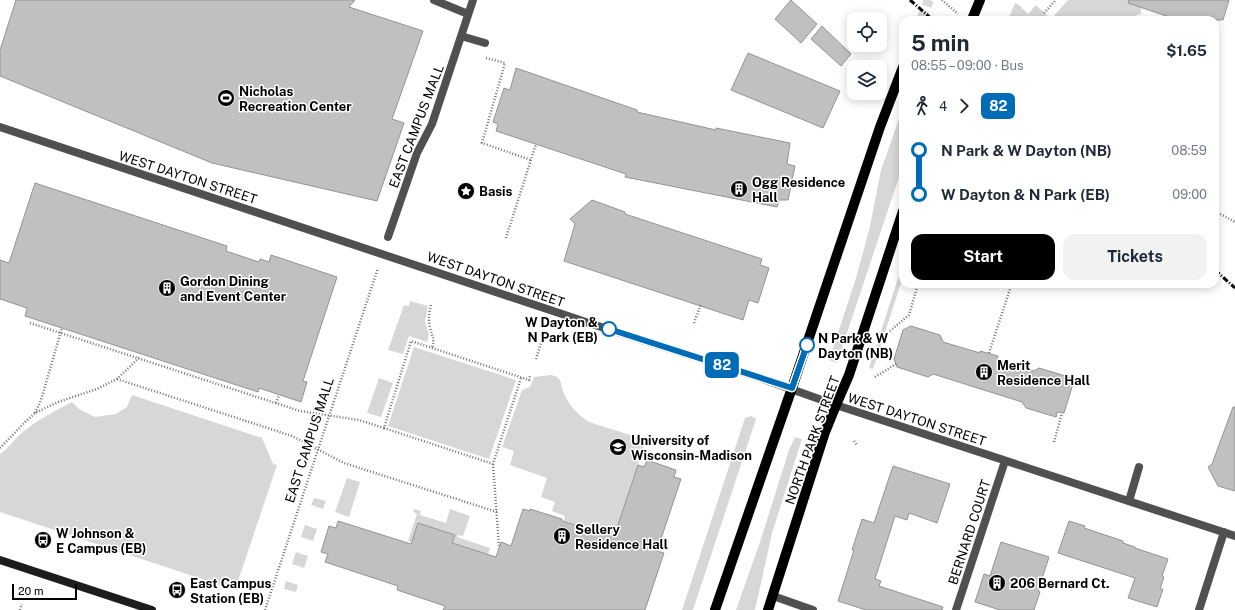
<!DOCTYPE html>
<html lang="en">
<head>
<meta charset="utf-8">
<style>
	:root { --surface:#fff; --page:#f2f2f3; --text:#1f2937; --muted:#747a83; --accent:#000 }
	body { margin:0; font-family:"Public Sans",sans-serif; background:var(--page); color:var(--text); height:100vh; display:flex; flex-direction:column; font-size:15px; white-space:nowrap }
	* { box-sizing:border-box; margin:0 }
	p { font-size:13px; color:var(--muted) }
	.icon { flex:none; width:22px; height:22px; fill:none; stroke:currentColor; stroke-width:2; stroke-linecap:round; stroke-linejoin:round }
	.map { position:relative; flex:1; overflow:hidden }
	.panel { position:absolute; left:899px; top:16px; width:320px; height:272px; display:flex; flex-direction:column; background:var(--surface); border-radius:12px; box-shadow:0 2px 10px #0003 }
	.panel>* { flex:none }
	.badge { padding:0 8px; border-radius:6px; font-size:14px; line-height:26px }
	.buttons { position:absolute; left:847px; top:12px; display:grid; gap:8px }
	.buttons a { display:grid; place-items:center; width:40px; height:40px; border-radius:8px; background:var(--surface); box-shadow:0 2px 10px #0003; font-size:20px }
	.scale { position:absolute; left:12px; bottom:10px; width:65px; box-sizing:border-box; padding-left:4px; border:2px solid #000; border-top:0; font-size:11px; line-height:14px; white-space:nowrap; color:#000; -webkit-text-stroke:3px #fff; paint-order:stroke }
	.map>.badge { position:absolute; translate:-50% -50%; box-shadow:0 0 0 2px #fff }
	.legs { display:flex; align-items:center; gap:6px; height:44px; padding:0 12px; font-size:13px }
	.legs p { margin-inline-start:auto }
	.overview { display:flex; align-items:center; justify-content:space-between; height:68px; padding:0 12px }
	h1 { font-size:22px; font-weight:700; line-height:30px }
	.primary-button { display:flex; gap:8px; margin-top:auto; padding:8px 12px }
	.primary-button a { flex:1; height:46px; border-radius:12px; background:var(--accent); color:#fff; font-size:16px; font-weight:700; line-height:46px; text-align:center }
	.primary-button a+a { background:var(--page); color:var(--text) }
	ul { padding:0 12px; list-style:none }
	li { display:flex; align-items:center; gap:14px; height:44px; font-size:15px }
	li i { display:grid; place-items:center; width:6px; height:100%; margin:0 5px; background:currentColor }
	li i::after { content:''; width:10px; height:10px; margin:-5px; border:3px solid; border-radius:50%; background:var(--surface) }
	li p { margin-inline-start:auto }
	li:first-child i { background:linear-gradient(#0000 50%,currentColor 0) }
	li:last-child i { background:linear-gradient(currentColor 50%,#0000 0) }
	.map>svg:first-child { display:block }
	.green { fill:#d7d7d7 }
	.building { fill:#c0c0c0; stroke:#949494 }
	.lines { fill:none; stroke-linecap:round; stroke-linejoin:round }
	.primary-tunnel { stroke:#d9d9d9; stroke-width:10; stroke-dasharray:10 5; stroke-linecap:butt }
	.path { stroke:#727272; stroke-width:2.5; stroke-dasharray:1 2; stroke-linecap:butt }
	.service { stroke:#505050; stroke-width:8 }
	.pedestrian { stroke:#505050; stroke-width:8 }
	.minor { stroke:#505050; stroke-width:8 }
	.tertiary { stroke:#505050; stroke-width:8 }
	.secondary { stroke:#1d1d1d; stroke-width:8 }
	.primary { stroke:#000; stroke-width:10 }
	.rail { stroke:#000; stroke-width:3; stroke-dasharray:6 2 1 2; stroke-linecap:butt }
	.line-1-casing { stroke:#fff; stroke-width:9 }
	.line-1 { stroke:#006cb7; stroke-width:6 }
	.stop-1-dot { fill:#fff; stroke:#006cb7; stroke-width:2 }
	.labels { text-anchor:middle; stroke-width:3; stroke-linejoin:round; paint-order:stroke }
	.poi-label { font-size:13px; font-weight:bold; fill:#000; stroke:#fff; text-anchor:start }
	.street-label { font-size:13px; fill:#000; stroke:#fff }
	.stop-label { font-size:13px; font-weight:bold; fill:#000; stroke:#fff; text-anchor:end }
</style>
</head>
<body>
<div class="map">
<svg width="1235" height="610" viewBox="0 0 1235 610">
	<rect width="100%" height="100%" fill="#fff"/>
	<path class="green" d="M1068 0H1141V14L1137 15 1136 17V18H1139V20H1008L1015 3 1019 5 1028 14 1036 5 1051 19Z
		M903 108V165L837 363 829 360 832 351 856 278 865 245 870 226 881 170Z
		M903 263V277L873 369 869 368Z
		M410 301 428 306 425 321 429 335 427 342 409 336 403 354 388 350 404 305 409 306Z
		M414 347 516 380 489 459 388 426Z
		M551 375C554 376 558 376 559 379 562 382 561 388 563 391 568 405 577 414 589 422L646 440 614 537 564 521 565 516 552 511 555 502 541 497 547 478 510 465 514 451 502 447 522 390 530 387 534 377Z
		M379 378 393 383 381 417 367 413Z
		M132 395 262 438 273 464 277 465 235 590 0 512V454C9 448 14 439 23 432 37 420 55 411 72 402L79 409 95 417 116 414 127 407Z
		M751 416 756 419 693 610H682L745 418Z
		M795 437 802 439 772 533 755 610H736L760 542 789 450Z
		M347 478 360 482 349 517 335 512Z
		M314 498 326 501 323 509 311 505Z
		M414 509 421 511 420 515 446 523 450 509 470 516 463 536 458 535 457 537 490 548 488 555 452 543 455 535 418 523 412 542 408 541 417 514 413 512Z
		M305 525 317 529 313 541 301 537Z
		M296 552 308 556 304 568 292 564Z
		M286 581 298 585 296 592 284 589Z"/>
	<path class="building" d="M16 0H355L349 7 423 31 392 119 404 123 377 201 212 163 0 76V50Z
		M791 0 817 24 801 43 775 19Z
		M1129 0H1229L1223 20H1178L1128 3Z
		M822 26 851 54 841 66 811 39Z
		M748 53 840 91 823 128 731 90Z
		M516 68 637 110V112L716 130V128L790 143 787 164 795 166 788 200H779L777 207 625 177 626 174 496 131 498 124 493 122 504 88 510 90Z
		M35 183 227 246 226 251 259 262 260 259 269 262 271 255 337 277 303 381 307 382 301 402 259 388 258 392 25 316 27 308 0 299V260L9 263Z
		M592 200 625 212V214L762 259 760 265 769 268 758 303 749 300 743 320 564 261 575 224 570 219Z
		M911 326 940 335 943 342 980 353V351L998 356 997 359 1034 371 1039 368 1069 377 1073 384 1064 413 1057 412 1056 417 1026 408 1022 402 933 374 928 377 897 367 894 359 903 330Z
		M1233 407H1235V491L1218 486 1208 467 1212 464Z
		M647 460 676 470 674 477 681 479 657 551 664 553 645 610H443L445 606 397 590 398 586 325 562 328 554 321 552 329 526 336 528 338 521 411 544 418 523 455 535 452 543 496 557 501 542 511 546 523 509 530 511V509L562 519V521L614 537 638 465 644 467Z
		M893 466 950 484 937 523 909 513 907 520 895 516 875 579 881 581 879 586 943 607 942 610H866L838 601 854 550H852L862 519 874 523Z
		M1069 521 1085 526 1084 528 1123 541V543L1135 547V548L1168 559 1162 576 1164 577 1160 589H1163L1157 607 1128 598 1135 578 1058 553Z
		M1001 542 1049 557 1038 591 1040 592 1034 610H1000L975 602 984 574 990 576Z"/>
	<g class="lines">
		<path class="primary-tunnel" d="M921 20 929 0"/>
		<path class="path" d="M942 0 958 14
			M1044 13 1056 0
			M486 58 505 63 482 143 531 160
			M1215 211 1235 222
			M506 238 536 144
			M431 305C429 312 428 319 430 327 432 337 435 338 432 348
			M30 323 300 411 359 420 384 428 411 341 529 380 530 376
			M694 323 701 304
			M890 331 909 315 918 284
			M989 353 1011 286
			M536 359 542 340
			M875 377 896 364
			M117 379 292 436 344 463 497 512
			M276 403 279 395
			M35 413 41 400 62 328
			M384 428 493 464 521 378
			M854 441 857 445
			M1054 442 1062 413
			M0 448 25 422 35 413 58 402 97 389 117 379 139 358
			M493 464 499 546
			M20 610 22 604
			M265 610 378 268"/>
		<path class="service" d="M1129 501 1139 467
			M773 596 813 610
			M956 610 1005 461"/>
		<path class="pedestrian" d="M434 0 468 14
			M461 36 485 43
			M388 237 417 153 432 124 473 0"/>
		<path class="minor" d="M1199 610 1224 532"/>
		<path class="tertiary" d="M0 127 592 324 757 377 836 405 1235 536"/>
		<path class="secondary" d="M0 560 152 610"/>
		<path class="primary" d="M973 17 980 0
			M715 610 792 388 880 127 903 67
			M768 610 825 432 836 405 849 375 903 211"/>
		<path class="rail" d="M910 0 933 20
			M1215 270 1235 288"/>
	</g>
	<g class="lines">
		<g class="line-1-casing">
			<path id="line-1" d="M609 329 792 388 807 345"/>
		</g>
		<use href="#line-1" class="line-1"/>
	</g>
	<defs>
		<g id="stadium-disc" transform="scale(0.9)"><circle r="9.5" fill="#000" stroke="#fff"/><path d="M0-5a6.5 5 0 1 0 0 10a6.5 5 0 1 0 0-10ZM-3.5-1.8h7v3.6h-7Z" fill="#fff"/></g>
		<g id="building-disc" transform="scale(0.9)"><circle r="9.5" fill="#000" stroke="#fff"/><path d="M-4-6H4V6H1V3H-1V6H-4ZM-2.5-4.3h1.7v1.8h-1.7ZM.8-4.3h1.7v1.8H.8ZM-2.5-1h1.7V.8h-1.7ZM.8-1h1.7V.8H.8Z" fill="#fff"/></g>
		<g id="sight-disc" transform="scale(0.9)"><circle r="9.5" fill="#000" stroke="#fff"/><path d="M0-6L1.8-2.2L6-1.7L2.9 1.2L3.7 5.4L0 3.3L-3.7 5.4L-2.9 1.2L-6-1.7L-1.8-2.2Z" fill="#fff"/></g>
		<g id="university-disc" transform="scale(0.9)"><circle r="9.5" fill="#000" stroke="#fff"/><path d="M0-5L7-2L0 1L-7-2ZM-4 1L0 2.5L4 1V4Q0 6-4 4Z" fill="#fff"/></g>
		<g id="bus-disc" transform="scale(0.9)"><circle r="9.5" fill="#000" stroke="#fff"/><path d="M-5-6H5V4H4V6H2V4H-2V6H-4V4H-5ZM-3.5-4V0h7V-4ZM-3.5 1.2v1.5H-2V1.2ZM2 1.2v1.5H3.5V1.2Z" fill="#fff"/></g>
	</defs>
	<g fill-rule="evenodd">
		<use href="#stadium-disc" x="226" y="98"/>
		<use href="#building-disc" x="739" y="189"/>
		<use href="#sight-disc" x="466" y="191"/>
		<use href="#building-disc" x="167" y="288"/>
		<use href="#building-disc" x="984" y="372"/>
		<use href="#university-disc" x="618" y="447"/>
		<use href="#building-disc" x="562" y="536"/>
		<use href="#bus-disc" x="43" y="540"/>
		<use href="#building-disc" x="997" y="583"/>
		<use href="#bus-disc" x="177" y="590"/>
	</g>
	<g class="stop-1-dot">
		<circle cx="609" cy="329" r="7"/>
		<circle cx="807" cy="345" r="7"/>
	</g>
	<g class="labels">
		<g class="poi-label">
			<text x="239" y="96">Nicholas<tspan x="239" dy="15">Recreation Center</tspan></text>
			<text x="752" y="187">Ogg Residence<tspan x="752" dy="15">Hall</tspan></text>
			<text x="479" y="196">Basis</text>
			<text x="180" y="286">Gordon Dining<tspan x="180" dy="15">and Event Center</tspan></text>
			<text x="997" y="370">Merit<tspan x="997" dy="15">Residence Hall</tspan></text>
			<text x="631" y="445">University of<tspan x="631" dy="15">Wisconsin-Madison</tspan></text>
			<text x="575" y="534">Sellery<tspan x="575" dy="15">Residence Hall</tspan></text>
			<text x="56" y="538">W Johnson &amp;<tspan x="56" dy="15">E Campus (EB)</tspan></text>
			<text x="190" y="588">East Campus<tspan x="190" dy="15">Station (EB)</tspan></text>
			<text x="1010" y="588">206 Bernard Ct.</text>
		</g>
		<g class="street-label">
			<text transform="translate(416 126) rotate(-69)" y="5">EAST CAMPUS MALL</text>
			<text transform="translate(188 177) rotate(18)" y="5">WEST DAYTON STREET</text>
			<text transform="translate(496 279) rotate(19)" y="5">WEST DAYTON STREET</text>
			<text transform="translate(917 419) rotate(18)" y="5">WEST DAYTON STREET</text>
			<text transform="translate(309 440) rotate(-72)" y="5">EAST CAMPUS MALL</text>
			<text transform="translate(812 440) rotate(-70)" y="5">NORTH PARK STREET</text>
			<text transform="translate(969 532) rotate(-72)" y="5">BERNARD COURT</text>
		</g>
		<g class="stop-label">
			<text x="598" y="327">W Dayton &amp;<tspan x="598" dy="15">N Park (EB)</tspan></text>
			<text x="818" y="343" text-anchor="start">N Park &amp; W<tspan x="818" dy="15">Dayton (NB)</tspan></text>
		</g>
	</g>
</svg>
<div class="buttons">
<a><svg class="icon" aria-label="locate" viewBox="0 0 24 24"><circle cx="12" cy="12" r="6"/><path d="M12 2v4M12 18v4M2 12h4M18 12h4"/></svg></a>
<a><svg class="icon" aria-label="layers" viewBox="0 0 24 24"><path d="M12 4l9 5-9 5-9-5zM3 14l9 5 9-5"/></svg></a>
</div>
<div class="scale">20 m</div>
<b class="badge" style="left:722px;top:365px;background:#006cb7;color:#fff">82</b>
<section class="panel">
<div class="overview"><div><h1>5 min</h1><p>08:55 – 09:00 · Bus</p></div><b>$1.65</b></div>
<div class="legs"><svg class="icon" aria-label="walk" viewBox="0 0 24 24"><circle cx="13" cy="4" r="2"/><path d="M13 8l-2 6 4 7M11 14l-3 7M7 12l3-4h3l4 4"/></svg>4<svg class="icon" aria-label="forward" viewBox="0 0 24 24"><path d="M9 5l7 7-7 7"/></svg><b class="badge" style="background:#006cb7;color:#fff">82</b></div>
<ul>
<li><i style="color:#006cb7"></i><b>N Park &amp; W Dayton (NB)</b><p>08:59</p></li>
<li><i style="color:#006cb7"></i><b>W Dayton &amp; N Park (EB)</b><p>09:00</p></li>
</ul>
<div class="primary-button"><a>Start</a><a>Tickets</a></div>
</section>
</div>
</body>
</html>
